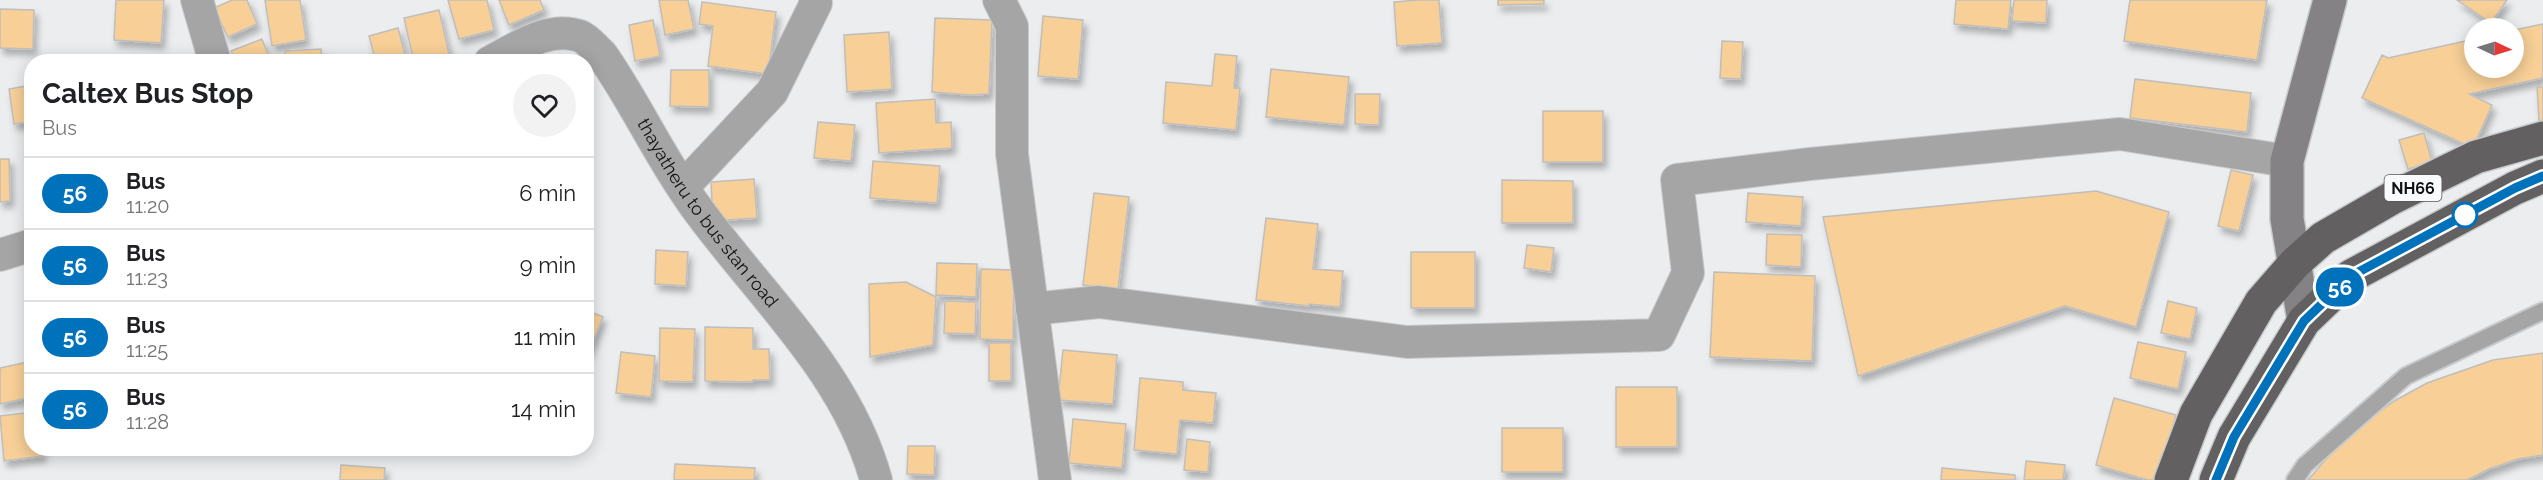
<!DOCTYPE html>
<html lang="en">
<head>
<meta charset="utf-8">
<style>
	:root { --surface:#fff; --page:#f2f2f2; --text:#202124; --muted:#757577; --line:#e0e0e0 }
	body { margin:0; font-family:Raleway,sans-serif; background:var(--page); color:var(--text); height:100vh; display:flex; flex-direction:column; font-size:22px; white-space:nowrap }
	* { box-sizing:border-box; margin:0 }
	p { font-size:20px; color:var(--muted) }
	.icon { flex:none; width:33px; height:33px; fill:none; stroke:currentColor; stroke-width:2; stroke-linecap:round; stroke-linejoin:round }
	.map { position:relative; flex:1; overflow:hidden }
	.panel { position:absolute; left:24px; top:54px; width:570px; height:402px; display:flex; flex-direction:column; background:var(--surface); border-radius:24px; box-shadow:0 3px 15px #0003 }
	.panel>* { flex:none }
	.badge { padding:0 12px; border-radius:20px; font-size:21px; line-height:39px }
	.needle { width:39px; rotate:94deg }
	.fabs { position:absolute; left:2464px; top:18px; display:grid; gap:12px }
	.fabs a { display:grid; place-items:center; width:60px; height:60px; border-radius:50%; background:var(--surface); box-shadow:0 3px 15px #0003; font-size:30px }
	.map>.badge { position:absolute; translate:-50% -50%; box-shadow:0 0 0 3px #fff }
	.round { display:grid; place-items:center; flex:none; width:63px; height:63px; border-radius:32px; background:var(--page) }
	.summary { display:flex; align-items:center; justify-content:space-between; height:102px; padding:0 18px }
	h1 { font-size:28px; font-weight:700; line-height:45px }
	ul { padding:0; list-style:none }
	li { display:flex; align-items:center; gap:18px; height:72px; padding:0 18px; border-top:2px solid var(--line) }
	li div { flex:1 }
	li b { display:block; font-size:22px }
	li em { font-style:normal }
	li .badge { min-width:66px; font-weight:700; text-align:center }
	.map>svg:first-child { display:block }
	.building { fill:#f7cf97; stroke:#c0bebc; stroke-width:1.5; filter:url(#shadow) }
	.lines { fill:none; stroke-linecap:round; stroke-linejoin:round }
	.service-casing { stroke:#c8cacc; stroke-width:20 }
	.minor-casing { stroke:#c8cacc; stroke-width:34 }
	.secondary-casing { stroke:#c8cacc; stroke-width:36 }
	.trunk-casing { stroke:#c8cacc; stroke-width:36 }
	.service { stroke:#a6a5a6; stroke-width:16 }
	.minor { stroke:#a6a5a6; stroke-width:32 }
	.secondary { stroke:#848284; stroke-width:33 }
	.trunk { stroke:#626061; stroke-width:33 }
	.line-casing { stroke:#fff; stroke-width:14 }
	.line { stroke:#0072bc; stroke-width:9 }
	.stop-dot { fill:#fff; stroke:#0072bc; stroke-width:3 }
	.labels { text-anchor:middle; stroke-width:4.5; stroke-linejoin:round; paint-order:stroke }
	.shield { fill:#f8fafc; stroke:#565758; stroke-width:1.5 }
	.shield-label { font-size:16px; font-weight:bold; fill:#101112 }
	.street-label { font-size:18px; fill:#101112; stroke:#f8fafc }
</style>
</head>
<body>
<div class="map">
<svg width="2543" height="480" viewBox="0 0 2543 480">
	<defs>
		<filter id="shadow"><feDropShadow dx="3.5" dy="6" stdDeviation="3" flood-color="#0004"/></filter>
	</defs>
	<rect width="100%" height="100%" fill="#ebedef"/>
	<path class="building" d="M116 0H164L161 43 114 40Z
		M232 0H247L257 24 228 37 214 8Z
		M265 0H300L306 40 272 46Z
		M448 0H487L494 30 459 39Z
		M499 0H540L544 10 509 25Z
		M659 0H688L694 29 665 35Z
		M1419 0H1439L1442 43 1397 46 1394 2Z
		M1498 0H1544V4L1498 5Z
		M1956 0H2011L2008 29 1954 24Z
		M2014 0H2047L2046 23 2012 21Z
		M2130 0H2267L2257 60 2124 41Z
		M2457 0H2507L2491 23Z
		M702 2 776 12 768 74 708 66 713 26 699 24Z
		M0 9 34 10 33 49 0 48Z
		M439 10 450 58 434 62H414L404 18Z
		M1043 16 1083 20 1078 79 1038 76Z
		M935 18 992 20 989 94 969 95 932 92Z
		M653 20 660 56 635 61 629 25Z
		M2543 24V78L2469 94 2492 105 2473 148 2362 98 2382 55 2388 58 2475 39V68H2514V30Z
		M398 28 407 62H376L369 36Z
		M889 32 892 89 847 92 844 35Z
		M262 39 271 62H236L231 51Z
		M1722 41 1743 42 1741 79 1720 78Z
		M321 49 322 62H285V51Z
		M1215 54 1237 56 1234 88H1240L1236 130 1163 123 1166 82 1212 86Z
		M1271 69 1349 77 1344 125 1266 117Z
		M671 70H709V107L670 106Z
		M2135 79 2251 93 2247 132 2130 118Z
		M32 85V122L14 124 9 89Z
		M2537 87H2543V120L2539 121Z
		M1355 94H1380L1379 125 1355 124Z
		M935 99 936 123 951 122 952 148 879 153 876 103Z
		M1543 111H1603V162H1543Z
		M818 122 855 125 851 161 814 158Z
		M2424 133 2432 162 2408 169 2399 140Z
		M0 159H9L10 201 0 202Z
		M873 161 940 166 937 203 870 198Z
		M2231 170 2253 175 2239 231 2218 226Z
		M754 179 757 218 713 221 711 182Z
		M1502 180 1573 181V223H1502Z
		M2096 191 2169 212 2136 327 2065 306 1858 376 1823 217Z
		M1094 193 1129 197 1118 289 1083 285Z
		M1748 193 1803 197 1801 226 1746 222Z
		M1266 218 1318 224 1313 269 1343 271 1340 307 1309 304V306L1256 300Z
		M1767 234 1802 235 1801 267 1766 265Z
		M1527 245 1554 248 1551 272 1524 268Z
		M656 250 688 252 686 286 655 284Z
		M1411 252H1475V308H1411Z
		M937 263 977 264 976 297 936 295Z
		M981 269 1014 270 1013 340 980 339Z
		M1714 272 1815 276 1812 361 1710 357Z
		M906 282 936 297 933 345 870 357 869 284Z
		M945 301 976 302 975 334 944 333Z
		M2168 301 2197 308 2190 339 2161 333Z
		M586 310 603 317 588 353H586Z
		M705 327 753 328V349H769L770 380H753L752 382 705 381Z
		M660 328 695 329 693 382 659 381Z
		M2138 342 2186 352 2178 389 2130 378Z
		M989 343H1011V381H989Z
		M1063 350 1117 355 1113 404 1058 400Z
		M621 352 655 356 651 397 616 393Z
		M2543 353V455L2518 459 2489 469 2467 480H2308L2340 443 2367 420 2396 400 2427 383 2493 360Z
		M32 361V397L0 404V368Z
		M1140 378 1183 382V390L1216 393 1213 423 1180 420 1177 454 1134 450Z
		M1616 387H1677V447H1616Z
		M2114 398 2176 415 2158 480H2148L2096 465Z
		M32 412V448H42L43 456 4 461 0 416Z
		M1073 419 1126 424 1122 468 1069 463Z
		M1502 428H1563V472H1502Z
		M1187 439 1210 442 1208 472 1184 470Z
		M908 446H935L934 475 907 474Z
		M2026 461 2065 465 2063 480H2024Z
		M675 464 755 468 754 480H674Z
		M341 465 385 468 384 480H340Z
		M1942 468 2015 475V480H1941Z"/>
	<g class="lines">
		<g class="service-casing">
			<path id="service" d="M2295 480 2305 465 2406 376 2543 311"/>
		</g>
		<g class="minor-casing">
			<g id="minor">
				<path d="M197 0 215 62"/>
				<path d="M999 0 1012 26V154L1055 480"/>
				<path id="s1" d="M490 62C517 48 549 25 580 36 588 39 595 49 602 55 635 102 659 156 693 203 757 293 846 370 876 480"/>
				<path d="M683 187 772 92 816 3 815 0"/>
				<path d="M0 255 32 245"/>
				<path d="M1032 309 1099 302 1407 342 1659 335 1688 273 1677 180 1810 164 2120 134 2287 161"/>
			</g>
		</g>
		<g class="secondary-casing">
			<path id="secondary" d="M2304 321 2287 219V161L2330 0"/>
		</g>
		<g class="trunk-casing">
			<path id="trunk" d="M2171 480 2196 414 2261 302 2295 263 2323 238 2392 198 2476 157 2543 138
				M2216 480 2234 437 2304 321 2351 276 2515 188 2543 176"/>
		</g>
		<use href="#service" class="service"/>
		<use href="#minor" class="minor"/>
		<use href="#secondary" class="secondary"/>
		<use href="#trunk" class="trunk"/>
	</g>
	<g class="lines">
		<g class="line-casing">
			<path id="line" d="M2216 480 2234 437 2304 321 2351 276 2515 188 2543 176"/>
		</g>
		<use href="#line" class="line"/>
	</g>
	<circle class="stop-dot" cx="2465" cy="215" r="12"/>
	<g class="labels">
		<rect class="shield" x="2384.5" y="175" width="57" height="26" rx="4.5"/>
		<g class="shield-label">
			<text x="2413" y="194">NH66</text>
		</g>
		<g class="street-label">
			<text dy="6" stroke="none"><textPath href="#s1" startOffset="316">thayatheru to bus stan road</textPath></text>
		</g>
	</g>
</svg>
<div class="fabs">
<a><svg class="needle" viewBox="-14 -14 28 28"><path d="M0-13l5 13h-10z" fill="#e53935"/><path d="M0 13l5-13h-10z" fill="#757577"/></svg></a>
</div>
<b class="badge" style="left:2340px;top:287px;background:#0072bc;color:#fff">56</b>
<section class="panel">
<div class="summary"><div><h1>Caltex Bus Stop</h1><p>Bus</p></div><a class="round"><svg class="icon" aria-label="heart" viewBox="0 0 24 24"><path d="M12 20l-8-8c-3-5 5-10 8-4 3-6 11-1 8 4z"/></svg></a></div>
<ul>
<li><span class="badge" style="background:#0072bc;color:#fff">56</span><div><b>Bus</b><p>11:20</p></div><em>6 min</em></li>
<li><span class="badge" style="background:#0072bc;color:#fff">56</span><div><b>Bus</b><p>11:23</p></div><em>9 min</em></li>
<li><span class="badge" style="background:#0072bc;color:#fff">56</span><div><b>Bus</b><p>11:25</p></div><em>11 min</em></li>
<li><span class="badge" style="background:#0072bc;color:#fff">56</span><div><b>Bus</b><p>11:28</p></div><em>14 min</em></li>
</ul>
</section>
</div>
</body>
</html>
